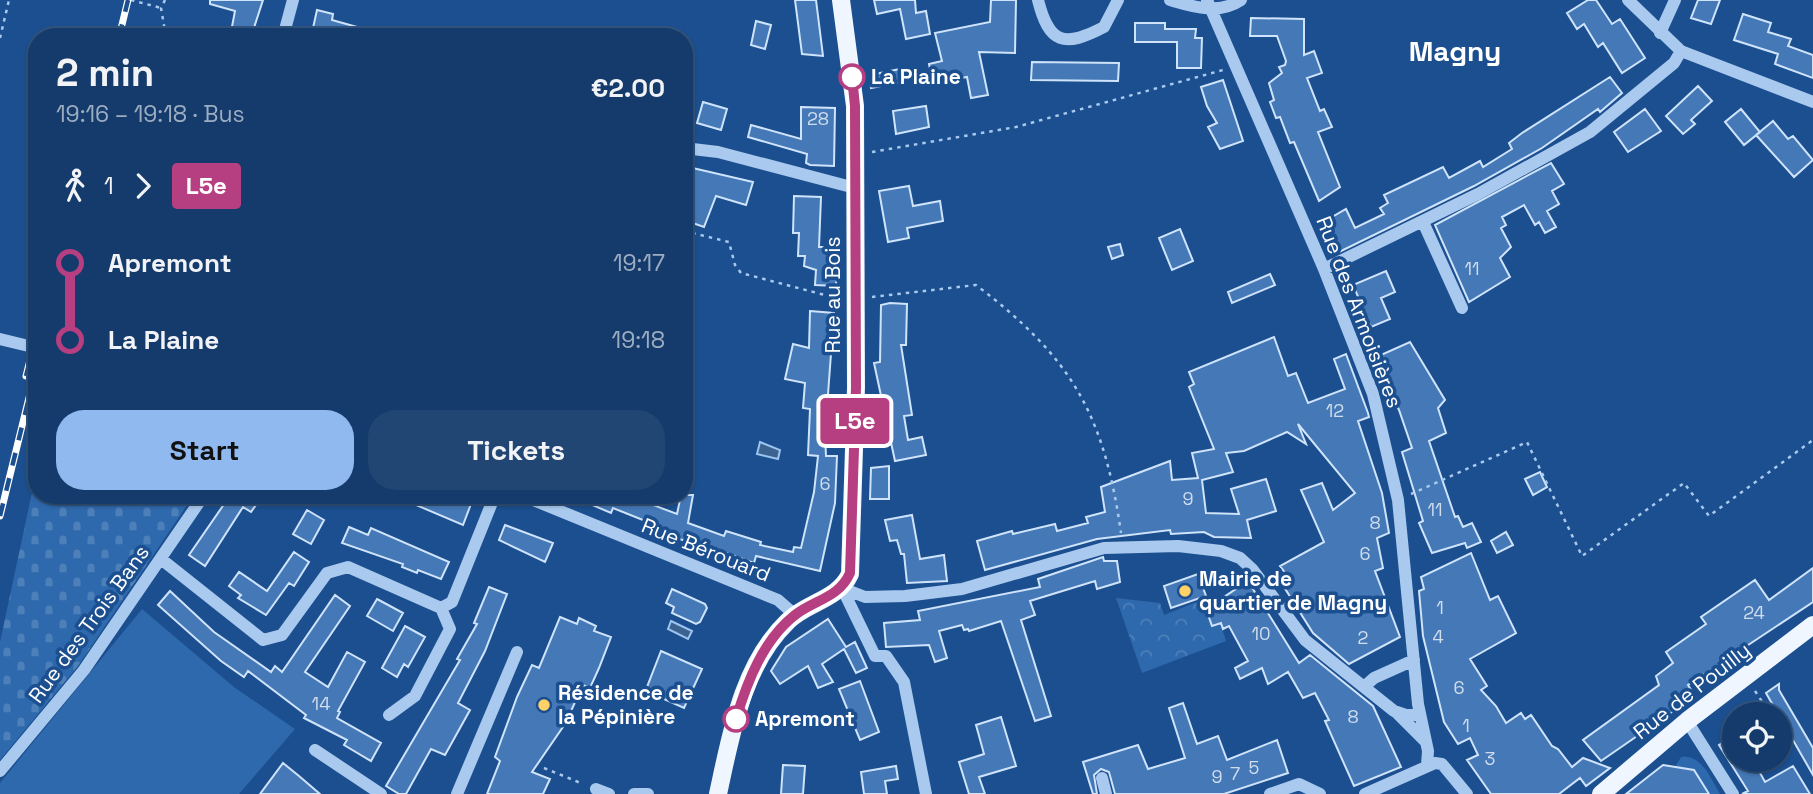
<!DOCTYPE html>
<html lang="en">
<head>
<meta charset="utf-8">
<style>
	:root { --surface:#143b6b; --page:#214673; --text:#f1f3f6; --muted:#9dadc1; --line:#33557e; --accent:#90b9f0 }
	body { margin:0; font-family:"Space Grotesk",sans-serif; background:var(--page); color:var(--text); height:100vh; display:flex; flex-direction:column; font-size:26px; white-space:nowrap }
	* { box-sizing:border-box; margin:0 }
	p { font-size:23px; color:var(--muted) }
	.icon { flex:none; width:38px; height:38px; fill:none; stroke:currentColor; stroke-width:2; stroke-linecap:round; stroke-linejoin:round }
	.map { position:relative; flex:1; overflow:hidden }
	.side { position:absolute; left:28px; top:28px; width:665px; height:476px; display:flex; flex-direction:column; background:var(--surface); border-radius:28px; box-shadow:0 2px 5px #0004,0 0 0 2px var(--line) }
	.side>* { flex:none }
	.badge { padding:0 14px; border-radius:5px; font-size:24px; line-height:46px }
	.tools { position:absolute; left:1722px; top:702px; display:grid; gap:14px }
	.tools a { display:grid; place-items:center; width:70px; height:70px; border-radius:50%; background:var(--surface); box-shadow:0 2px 5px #0004,0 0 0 2px var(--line); font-size:35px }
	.map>.badge { position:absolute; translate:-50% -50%; box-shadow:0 0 0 4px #fff }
	.legs { display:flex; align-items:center; gap:10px; height:77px; padding:0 28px; font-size:23px }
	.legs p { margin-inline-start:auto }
	.overview { display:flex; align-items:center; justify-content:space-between; height:119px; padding:0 28px }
	h1 { font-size:38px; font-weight:600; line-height:52px }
	.primary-button { display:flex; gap:14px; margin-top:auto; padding:14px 28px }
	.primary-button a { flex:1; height:80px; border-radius:28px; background:var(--accent); color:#111; font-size:28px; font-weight:600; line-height:80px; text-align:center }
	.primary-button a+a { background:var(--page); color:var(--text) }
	ul { padding:0 28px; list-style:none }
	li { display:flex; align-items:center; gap:24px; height:77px; font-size:26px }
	li i { display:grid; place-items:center; width:10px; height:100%; margin:0 9px; background:currentColor }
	li i::after { content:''; width:18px; height:18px; margin:-9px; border:5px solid; border-radius:50%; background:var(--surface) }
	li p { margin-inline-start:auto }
	li:first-child i { background:linear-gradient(#0000 50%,currentColor 0) }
	li:last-child i { background:linear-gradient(currentColor 50%,#0000 0) }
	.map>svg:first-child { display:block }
	.grass { fill:#2e69ad }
	.forest { fill:url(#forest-crowns) }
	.cemetery { fill:url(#cemetery-stones) }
	.water { fill:url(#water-ripples); stroke:#9cc4f0; stroke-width:2 }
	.building { fill:#4478b7; stroke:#cfe3fa; stroke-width:2 }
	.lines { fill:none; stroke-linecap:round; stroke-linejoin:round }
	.path { stroke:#a9c9ee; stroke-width:2.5; stroke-dasharray:3.5 5; stroke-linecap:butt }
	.minor { stroke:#a9c9ee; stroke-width:12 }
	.major { stroke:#f0f6ff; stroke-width:18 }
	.rail-casing { stroke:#fff; stroke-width:7 }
	.rail { stroke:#1b4f8f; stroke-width:4.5; stroke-dasharray:13; stroke-linecap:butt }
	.line-1-casing { stroke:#fff; stroke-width:16 }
	.line-1 { stroke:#b63f82; stroke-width:10 }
	.stop-1-dot { fill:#fff; stroke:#b63f82; stroke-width:3.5 }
	.poi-dot { fill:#ffd166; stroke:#1b4f8f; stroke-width:2.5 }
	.labels { text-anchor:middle; stroke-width:7; stroke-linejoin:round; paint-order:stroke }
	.number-label { font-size:18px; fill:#d0dded }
	.stop-label { font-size:21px; font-weight:bold; fill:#fff; stroke:#1b4f8f; text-anchor:start }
	.street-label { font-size:21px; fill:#fff; stroke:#1b4f8f }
	.poi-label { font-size:21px; font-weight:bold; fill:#fff; stroke:#1b4f8f; text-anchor:start }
	.district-label { font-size:28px; font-weight:bold; fill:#fff; stroke:#1b4f8f }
</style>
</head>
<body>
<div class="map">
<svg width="1813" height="794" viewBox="0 0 1813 794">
	<defs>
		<pattern id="forest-crowns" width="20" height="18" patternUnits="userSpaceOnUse" patternTransform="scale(1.75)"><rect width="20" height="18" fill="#2e69ad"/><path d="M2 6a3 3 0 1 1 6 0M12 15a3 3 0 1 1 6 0" fill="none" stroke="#4d80b9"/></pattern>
		<pattern id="cemetery-stones" width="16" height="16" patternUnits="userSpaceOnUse" patternTransform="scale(1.75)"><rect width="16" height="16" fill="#2e69ad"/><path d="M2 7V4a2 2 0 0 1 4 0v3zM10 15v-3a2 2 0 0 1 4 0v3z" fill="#4d80b9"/></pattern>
		<pattern id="water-ripples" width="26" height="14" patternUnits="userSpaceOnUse" patternTransform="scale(1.75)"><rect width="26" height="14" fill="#3c6290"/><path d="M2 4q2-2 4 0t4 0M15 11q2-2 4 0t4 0" fill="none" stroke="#597aa1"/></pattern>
	</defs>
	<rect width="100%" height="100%" fill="#1b4f8f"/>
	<path class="grass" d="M142 609 234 687 295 729 239 794H0V783Z
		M1681 757C1702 754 1711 779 1720 794H1709L1694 770 1675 767Z"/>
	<path class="forest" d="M1212 596 1226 641 1142 673 1116 598 1160 603 1164 615Z"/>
	<path class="cemetery" d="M37 469V495H194L78 666 0 760V642Z"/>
	<path class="water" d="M760 442 780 450 778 459 757 454Z
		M671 621 692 631 688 639 668 629Z"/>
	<path class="building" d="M210 0H263L251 37H230L235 11 210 4Z
		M795 0H816L823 56 802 54Z
		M874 0H915L916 13 926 11 930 34 906 39 900 9 877 14Z
		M991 0H1016L1015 53 979 52 988 95 971 98 967 77 933 83 929 64 942 61 935 33 990 22Z
		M1588 0H1596L1612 24 1620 19 1645 58 1622 73 1603 43 1598 47 1584 24 1577 29 1567 13Z
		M1698 0H1720L1711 24 1691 18Z
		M317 10 333 14 332 20 375 32 374 37H327L328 32 313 28Z
		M1743 14 1771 23 1768 32 1791 39 1788 46 1813 55V78L1775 64 1778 54 1734 40Z
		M1251 18 1304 19V55L1314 51 1322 73 1307 78 1320 111 1324 109 1332 127 1318 132 1340 187 1319 201 1294 142 1290 143 1280 117 1276 118 1270 102 1274 100 1269 83 1282 73 1279 67 1285 65 1286 61 1277 36H1250Z
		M756 21 771 25 765 49 751 45Z
		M1135 23H1165V29H1196L1195 38H1202L1201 68H1177V42H1135Z
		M1032 62 1119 63 1118 81 1031 80Z
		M900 69 903 82 871 88 870 75Z
		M1610 77 1622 93 1600 112 1598 109 1542 148 1474 186 1333 255 1325 241 1334 236 1327 220 1346 209 1355 228 1384 214 1380 208 1388 203 1384 195 1443 167 1449 178 1480 161 1483 167 1512 149 1509 143 1522 133Z
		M1223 80 1243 141 1220 149 1208 127 1217 123 1207 106 1201 87Z
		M1698 86 1712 101 1691 120 1695 124 1683 134 1666 116Z
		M703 102 727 109 721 130 697 123Z
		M926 106 929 127 896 134 893 111Z
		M801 107 835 108 834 166 810 165 806 163 807 154 748 137 751 125 801 139Z
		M1645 109 1661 131 1628 152 1614 132Z
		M1741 109 1760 132 1744 145 1725 122Z
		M1773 121 1788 139 1793 136 1813 160 1794 177 1756 135Z
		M1551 163 1564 184 1552 191 1559 204 1547 211 1556 227 1545 233 1539 222 1535 225 1524 205 1502 217 1506 225 1501 228 1511 247 1500 258 1510 277 1469 302 1435 225Z
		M684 166 753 182 746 205 716 196 704 227 684 220Z
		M909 186 913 206 940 201 943 221 907 228 909 238 888 242 879 191Z
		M794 196 821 197 819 247H838L836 286 815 285 816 270 804 266 805 256H798L799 233H793Z
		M1180 229 1193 261 1172 270 1159 238Z
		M1120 244 1123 255 1112 259 1108 247Z
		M1386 271 1395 292 1381 298 1390 319 1371 327 1353 285Z
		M1270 274 1275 285 1232 303 1228 292Z
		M890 303 907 304 906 345H901L912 415 904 416 908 440 922 437 926 455 895 461 874 363 880 362 881 305Z
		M810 311 834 313 825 435 826 456H837L835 503 820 571 756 556 754 563 707 546 706 549 664 533 663 528 613 508 611 513 590 504 592 499 584 495H639L654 501 653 505 677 514 681 495H693L688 523 724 536 726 531 761 542 760 545 793 552 794 547 801 548 814 492 818 456 808 455 810 409 803 408 805 383 785 379 793 344 809 348Z
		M1274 337 1288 376 1296 373 1308 403 1345 389 1334 359 1346 354 1368 413 1369 417 1358 421 1382 493 1389 533 1377 538 1383 568 1375 571 1400 637 1349 664 1313 633 1284 587 1292 582 1280 566 1324 542 1301 490 1322 483 1333 510 1355 493 1298 424 1306 444 1287 432 1244 451 1226 453 1233 472 1202 480 1206 513 1239 514 1231 489 1266 479 1276 511 1247 520 1251 538 1214 537 1204 532 1171 534 1170 530 1097 539 985 570 977 541 1012 531 1013 534 1055 524 1057 531 1088 523 1086 517 1105 512 1101 487 1170 461 1172 480 1198 478 1192 453 1214 449 1189 387 1194 384 1189 372Z
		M1410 342 1445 400 1438 408 1446 433 1429 441 1455 517 1458 516 1463 527 1472 523 1481 542 1467 548 1465 543 1432 553 1419 523 1423 521 1402 452 1412 448 1399 410 1372 359Z
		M889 466V499H870L871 468Z
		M1540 472 1547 487 1533 495 1525 479Z
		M225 495H263L251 512 243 507 205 566 189 555 229 497Z
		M441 495 471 504 463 525 395 496Z
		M307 510 324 520 311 544 293 534Z
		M912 515 920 559 944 555 947 581 907 583 904 554H901L897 540 890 541 885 520Z
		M505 525 553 543 545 562 499 540Z
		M349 527 368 535 371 528 449 562 441 579 418 570 417 573 402 567 403 564 342 543Z
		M1506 532 1513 545 1497 553 1491 541Z
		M294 552 309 562 294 586 289 583 266 615 238 598 241 595 229 586 239 572 267 591Z
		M1471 553 1490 600 1498 596 1516 633 1470 659 1487 686 1481 690 1496 706 1506 723 1521 713 1525 719 1531 715 1552 746 1558 749 1572 767 1583 758 1610 768 1586 786 1580 778 1559 794H1491L1467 760 1478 755 1470 738 1458 744 1444 722 1423 636 1419 591 1424 589 1421 577Z
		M1103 557 1104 561H1117L1120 582 1097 589 1095 581 1030 601 1035 615 1021 620 1051 716 1035 721 1001 621 969 631 968 629 964 630 962 625 939 631 947 658 935 662 929 645 886 647 884 623 920 620 918 611 1040 587 1038 579Z
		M1813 568V602L1688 685 1695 696 1601 761 1583 740 1659 685 1656 676 1673 663 1666 652 1706 624 1701 617 1755 580 1769 600Z
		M1198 574 1206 596 1171 608 1164 586Z
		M1248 581 1299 663 1310 655 1373 706 1401 767 1354 786 1325 721 1329 720 1315 693 1303 698 1288 672 1268 684 1262 668 1240 679 1235 668 1248 661 1229 626 1223 629 1221 623 1212 626 1206 609Z
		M489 587 507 594 485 651 458 703 470 710 445 755 431 749 406 794H399L386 786 460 660 457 659 477 624 474 623Z
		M672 589 705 604 707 608 700 622 696 624 672 613 674 607 666 603Z
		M170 591 214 632 271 672 275 666 282 672 335 595 350 606 305 672 328 687 347 652 365 662 338 711 340 712 337 718 381 743 371 761 344 745 347 740 304 718 306 715 248 671 244 677 221 661 158 605Z
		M377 599 403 613 393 631 367 616Z
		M560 617 577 624 579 618 596 626 594 631 611 637 599 668 590 688 583 685 565 724 532 772 550 779 543 794H487L500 761 495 757 517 697 532 665 539 668Z
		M828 619 846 647 855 642 867 668 856 673 844 649 822 664 833 682 818 688 808 666 780 684 771 671 786 647Z
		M405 626 425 637 408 667 404 664 397 677 382 668Z
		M661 651 702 669 684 708 657 696 658 692 647 687Z
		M860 681 879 732 860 740 839 689Z
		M1779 684V690L1813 748V775L1766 693Z
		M1183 703 1197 744 1218 736 1227 760 1277 740 1288 773 1224 794H1115L1109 772 1101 769 1094 775 1097 794H1093L1083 762 1138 745 1148 769 1185 758 1169 708Z
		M1001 717 1016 766 979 777 985 794H969L959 762 984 754 976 725Z
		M1734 735V760H1753L1765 782 1793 766 1810 794H1742L1748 791 1719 745Z
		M283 763 299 776 320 794H260Z
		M783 765 805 766 803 794H781Z
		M1663 765 1694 770 1709 794H1626Z
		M896 766 898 779 885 781 887 794H864L861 772Z"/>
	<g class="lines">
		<path class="path" d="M131 0 161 8
			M165 0 161 8 166 37
			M0 38 9 0
			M872 152 1016 127 1223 70
			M684 231 729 242 735 265 741 273 840 299
			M872 297 976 285C1072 358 1104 414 1121 533
			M1411 494 1527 442 1582 556 1684 483 1709 516 1813 440
			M1755 691 1767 709
			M544 768 583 784"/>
		<path class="minor" d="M1038 0C1049 44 1064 48 1104 27L1118 0
			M1170 0C1194 7 1219 15 1241 0
			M1207 0 1324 269 1373 394 1398 500 1418 704 1428 751 1427 765
			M1628 0 1681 51 1813 102
			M1660 33 1675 0
			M283 37 293 0
			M684 148 718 152 855 188
			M1423 222 1462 308
			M1324 269 1478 194 1590 132 1674 63 1681 51
			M0 339 37 348
			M521 495 778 600 795 615
			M161 559 263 640 282 635 327 573 348 567 441 608
			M842 588 865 597 905 596 962 589 1104 548 1178 546 1221 551 1240 558 1253 570 1305 640 1394 711 1406 715H1419
			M842 588 875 656H886L904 682 926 794
			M1365 686 1374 678 1414 660
			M1396 712 1425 741
			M389 715 415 696 450 629 441 608 452 602 495 495
			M1687 721 1733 794
			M315 750 381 794
			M0 771 84 670 204 495
			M1102 778 1106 794
			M596 789 609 794
			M457 794 517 652
			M634 794H648
			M1270 794 1299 784 1320 794
			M1365 794 1435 763 1442 764 1467 794"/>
		<path class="major" d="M718 794C731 735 742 665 788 621 807 602 838 600 850 574L856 387 855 106 841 0
			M1601 794 1687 721 1813 625"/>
		<g class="rail-casing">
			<path id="rail" d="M119 37 128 0
				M26 376 37 332
				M0 516 37 365"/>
		</g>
		<use href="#rail" class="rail"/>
	</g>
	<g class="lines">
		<g class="line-1-casing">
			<path id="line-1" d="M736 719C747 682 763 640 795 615 814 600 839 598 850 573L856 387 855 106 852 77"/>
		</g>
		<use href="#line-1" class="line-1"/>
	</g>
	<g class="stop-1-dot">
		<circle cx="852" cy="77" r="12"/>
		<circle cx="736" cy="719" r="12"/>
	</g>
	<g class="poi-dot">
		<circle cx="1185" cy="591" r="7"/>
		<circle cx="544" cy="705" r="7"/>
	</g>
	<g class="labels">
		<g class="number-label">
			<text x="818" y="125">28</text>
			<text x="1472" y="275">11</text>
			<text x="1335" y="417">12</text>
			<text x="825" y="490">6</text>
			<text x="1188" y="505">9</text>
			<text x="1435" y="516">11</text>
			<text x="1375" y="529">8</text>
			<text x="1365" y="560">6</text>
			<text x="1440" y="614">1</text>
			<text x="1754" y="619">24</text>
			<text x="1261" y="640">10</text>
			<text x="1438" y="643">4</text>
			<text x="1363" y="644">2</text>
			<text x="1459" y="694">6</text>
			<text x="321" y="710">14</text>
			<text x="1353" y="723">8</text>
			<text x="1466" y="732">1</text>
			<text x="1490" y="765">3</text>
			<text x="1254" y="774">5</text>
			<text x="1235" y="780">7</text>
			<text x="1217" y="783">9</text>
		</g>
		<g class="stop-label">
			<text x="871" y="84">La Plaine</text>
			<text x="755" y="726">Apremont</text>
		</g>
		<g class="street-label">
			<text transform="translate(833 295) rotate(-90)" y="7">Rue au Bois</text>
			<text transform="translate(1359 312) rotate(69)" y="7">Rue des Armoisières</text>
			<text transform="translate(706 550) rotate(22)" y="7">Rue Bérouard</text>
			<text transform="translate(89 624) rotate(-54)" y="7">Rue des Trois Bans</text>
			<text transform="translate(1692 691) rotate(-38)" y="7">Rue de Pouilly</text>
		</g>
		<g class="poi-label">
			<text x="1199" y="586">Mairie de<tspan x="1199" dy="24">quartier de Magny</tspan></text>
			<text x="558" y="700">Résidence de<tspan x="558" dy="24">la Pépinière</tspan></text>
		</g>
		<g class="district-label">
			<text x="1455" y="61">Magny</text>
		</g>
	</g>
</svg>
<div class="tools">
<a><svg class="icon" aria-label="locate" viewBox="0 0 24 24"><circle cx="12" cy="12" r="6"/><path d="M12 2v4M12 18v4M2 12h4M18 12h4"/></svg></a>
</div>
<b class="badge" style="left:855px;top:421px;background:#b63f82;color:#fff">L5e</b>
<section class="side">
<div class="overview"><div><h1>2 min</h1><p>19:16 – 19:18 · Bus</p></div><b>€2.00</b></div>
<div class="legs"><svg class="icon" aria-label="walk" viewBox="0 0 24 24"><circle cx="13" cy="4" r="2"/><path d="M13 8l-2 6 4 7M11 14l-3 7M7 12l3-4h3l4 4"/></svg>1<svg class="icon" aria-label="forward" viewBox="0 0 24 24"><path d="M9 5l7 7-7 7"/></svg><b class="badge" style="background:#b63f82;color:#fff">L5e</b></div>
<ul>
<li><i style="color:#b63f82"></i><b>Apremont</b><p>19:17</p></li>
<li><i style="color:#b63f82"></i><b>La Plaine</b><p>19:18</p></li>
</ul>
<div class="primary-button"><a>Start</a><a>Tickets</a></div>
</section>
</div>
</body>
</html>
